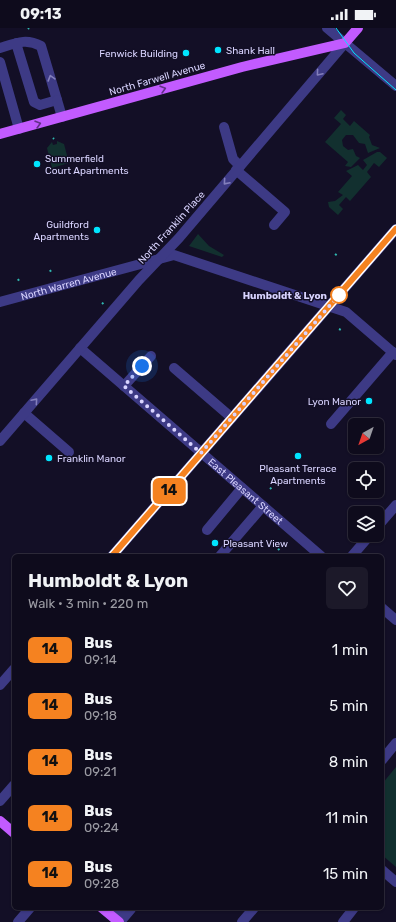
<!DOCTYPE html>
<html lang="en">
<head>
<meta charset="utf-8">
<style>
	:root { --surface:#0e0b1c; --page:#1c1929; --text:#f1f3f6; --muted:#9b9ba3; --line:#2e2b3b }
	body { margin:0; font-family:Rubik,sans-serif; background:var(--page); color:var(--text); height:100vh; display:flex; flex-direction:column; font-size:15px; white-space:nowrap }
	* { box-sizing:border-box; margin:0 }
	p { font-size:13px; color:var(--muted) }
	.icon { flex:none; width:22px; height:22px; fill:none; stroke:currentColor; stroke-width:2; stroke-linecap:round; stroke-linejoin:round }
	.map { position:relative; flex:1; overflow:hidden }
	.sheet { position:absolute; left:12px; top:526px; width:372px; height:356px; display:flex; flex-direction:column; background:var(--surface); border-radius:6px; box-shadow:0 1px 3px #0004,0 0 0 1px var(--line) }
	.sheet>* { flex:none }
	.badge { padding:0 8px; border-radius:6px; font-size:14px; line-height:26px }
	.needle { width:26px; rotate:220deg }
	.controls { position:absolute; left:348px; top:390px; display:grid; gap:8px }
	.controls a { display:grid; place-items:center; width:36px; height:36px; border-radius:6px; background:var(--surface); box-shadow:0 1px 3px #0004,0 0 0 1px var(--line); font-size:20px }
	.you { position:absolute; width:20px; height:20px; margin:-10px; border:3px solid #fff; border-radius:50%; background:#1a73e8; box-shadow:0 0 0 6px #1a73e833 }
	.map>.badge { position:absolute; translate:-50% -50%; box-shadow:0 0 0 2px #fff }
	.round { display:grid; place-items:center; flex:none; width:42px; height:42px; border-radius:6px; background:var(--page) }
	.summary { display:flex; align-items:center; justify-content:space-between; height:68px; padding:0 16px }
	h1 { font-size:19px; font-weight:700; line-height:30px }
	ul { padding:0; list-style:none }
	li { display:flex; align-items:center; gap:12px; height:56px; padding:0 16px }
	li div { flex:1 }
	li b { display:block; font-size:15px }
	li em { font-style:normal }
	li .badge { min-width:44px; font-weight:700; text-align:center }
	.status { display:flex; justify-content:space-between; align-items:center; height:28px; padding:0 20px; background:var(--surface); direction:ltr }
	.status svg { height:11px; fill:currentColor }
	.map>svg:first-child { display:block }
	.green { fill:#12302f }
	.lines { fill:none; stroke-linecap:round; stroke-linejoin:round }
	.path { stroke:#2fb8b0; stroke-width:2; stroke-dasharray:2 3; stroke-linecap:butt }
	.minor { stroke:#3d3a85; stroke-width:10 }
	.major { stroke:#c25bff; stroke-width:10 }
	.tram { stroke:#00e5ff; stroke-width:1 }
	.oneway { stroke:#837fbc }
	.oneway2 { stroke:#623188 }
	.line-casing { stroke:#fff; stroke-width:9 }
	.line { stroke:#f58220; stroke-width:6 }
	.walk { stroke:#d9d4ff; stroke-width:4; stroke-dasharray:0 7.2 }
	.poi-dot { fill:#00e5ff; stroke:#130f26; stroke-width:1.5 }
	.stop-dot { fill:#fff; stroke:#f58220; stroke-width:2 }
	.labels { text-anchor:middle; stroke-width:3; stroke-linejoin:round; paint-order:stroke }
	.poi-label { font-size:10px; fill:#d9d4ff; stroke:#130f26; text-anchor:start }
	.street-label { font-size:10px; fill:#d9d4ff; stroke:#130f26 }
	.stop-label { font-size:10px; font-weight:bold; fill:#d9d4ff; stroke:#130f26; text-anchor:end }
</style>
</head>
<body>
<div class="status"><b>09:13</b><svg viewBox="0 0 49 12"><path d="M0 12V9h3v3zM5 12V6h3v6zM10 12V3h3v9zM15 12V0h3v12zM26 1h20v11H26zM47 4h2v5h-2z"/></svg></div>
<div class="map">
<svg width="396" height="894" viewBox="0 0 396 894">
	<rect width="100%" height="100%" fill="#130f26"/>
	<path class="green" d="M341 82 346 87 343 91 350 98 354 93 370 107 369 109 372 117 380 120 368 125 365 116 359 115 353 107H346L342 112 343 118 348 122 353 121 356 128 360 130 351 139 345 138 348 134 325 114 341 96 334 90Z
		M57 113 64 116 69 135 52 140 47 120 52 114 53 117 57 116Z
		M377 124H380L387 130 379 139 374 135 367 144 371 149 350 173 346 169 339 177 343 181 338 187 329 179 328 174 335 173 343 167 338 164 352 148 346 143 358 137 363 142 367 137 363 132Z
		M198 206 209 218 224 227 222 229 189 218Z
		M396 739V839L382 827V756Z"/>
	<g class="lines">
		<path class="path" d="M28 1 29 0
			M53 110 54 111
			M335 226 338 228
			M50 242 51 244
			M18 251 19 253
			M102 276 105 273
			M339 301 341 302
			M270 461 272 459
			M278 522 282 518
			M12 784 14 782"/>
		<g class="minor">
			<path d="M327 0 396 58"/>
			<path d="M0 20C16 15 26 10 41 18L57 72 40 77 34 74 16 15"/>
			<path d="M0 34 19 101"/>
			<path d="M57 72 62 89"/>
			<path d="M224 99 233 131 240 138"/>
			<path d="M236 142 285 184 274 197"/>
			<path id="s1" d="M0 274 174 227 346 284 396 327"/>
			<path id="s2" d="M80 320 321 528"/>
			<path d="M174 340 232 390"/>
			<path d="M124 358 151 328"/>
			<path d="M24 385 69 424"/>
			<path d="M331 396 393 324"/>
			<path d="M0 413 139 252 179 210 345 15"/>
			<path d="M377 499 396 477"/>
			<path d="M207 502 242 460"/>
			<path d="M112 528 396 201"/>
			<path d="M220 528 263 478"/>
			<path d="M352 528 370 507"/>
			<path d="M382 580 396 592"/>
			<path d="M0 657 14 641"/>
			<path d="M382 732 396 715"/>
			<path d="M0 773 14 757"/>
			<path d="M382 842 396 854"/>
			<path d="M114 890 123 880"/>
			<path d="M18 894 30 880"/>
			<path d="M120 894 131 881"/>
			<path d="M242 894 254 880"/>
			<path d="M343 894 354 880"/>
		</g>
		<path class="major" d="M0 106 242 39 345 15 358 0
			M0 793 14 805
			M102 880 119 894"/>
		<path class="tram" d="M336 0 354 25 396 62"/>
	</g>
	<defs><path id="oneway-chevron" d="M-2-3.5L2.5 0L-2 3.5" fill="none" stroke-width="1.6" stroke-linecap="round" stroke-linejoin="round"/></defs>
	<g class="oneway">
		<use href="#oneway-chevron" transform="translate(319 45) rotate(130)"/>
		<use href="#oneway-chevron" transform="translate(51 50) rotate(-106)"/>
		<use href="#oneway-chevron" transform="translate(226 154) rotate(131)"/>
		<use href="#oneway-chevron" transform="translate(35 373) rotate(-49)"/>
	</g>
	<g class="oneway2">
		<use href="#oneway-chevron" transform="translate(163 61) rotate(-16)"/>
		<use href="#oneway-chevron" transform="translate(38 96) rotate(-16)"/>
	</g>
	<g class="lines">
		<g class="line-casing">
			<path id="line" d="M112 528 396 201"/>
		</g>
		<use href="#line" class="line"/>
		<path class="walk" d="M142 338 124 358 201 425 339 267"/>
	</g>
	<g class="poi-dot">
		<circle cx="218" cy="22" r="4"/>
		<circle cx="186" cy="25" r="4"/>
		<circle cx="37" cy="136" r="4"/>
		<circle cx="97" cy="202" r="4"/>
		<circle cx="369" cy="373" r="4"/>
		<circle cx="298" cy="428" r="4"/>
		<circle cx="49" cy="430" r="4"/>
		<circle cx="215" cy="515" r="4"/>
	</g>
	<circle class="stop-dot" cx="339" cy="267" r="8"/>
	<g class="labels">
		<g class="poi-label">
			<text x="226" y="26">Shank Hall</text>
			<text x="178" y="29" text-anchor="end">Fenwick Building</text>
			<text x="45" y="134">Summerfield<tspan x="45" dy="12">Court Apartments</tspan></text>
			<text x="89" y="200" text-anchor="end">Guildford<tspan x="89" dy="12">Apartments</tspan></text>
			<text x="361" y="377" text-anchor="end">Lyon Manor</text>
			<text x="57" y="434">Franklin Manor</text>
			<text x="298" y="444" text-anchor="middle">Pleasant Terrace<tspan x="298" dy="12">Apartments</tspan></text>
			<text x="223" y="519">Pleasant View</text>
		</g>
		<g class="street-label">
			<text transform="translate(157 50) rotate(-16)" y="4">North Farwell Avenue</text>
			<text transform="translate(171 199) rotate(-48)" y="4">North Franklin Place</text>
			<text dy="4" stroke="none"><textPath href="#s1" startOffset="71">North Warren Avenue</textPath></text>
			<text dy="4" stroke="none"><textPath href="#s2" startOffset="219">East Pleasant Street</textPath></text>
		</g>
		<g class="stop-label">
			<text x="327" y="271">Humboldt &amp; Lyon</text>
		</g>
	</g>
</svg>
<div class="controls">
<a><svg class="needle" viewBox="-14 -14 28 28"><path d="M0-13l5 13h-10z" fill="#e53935"/><path d="M0 13l5-13h-10z" fill="#9b9ba3"/></svg></a>
<a><svg class="icon" aria-label="locate" viewBox="0 0 24 24"><circle cx="12" cy="12" r="6"/><path d="M12 2v4M12 18v4M2 12h4M18 12h4"/></svg></a>
<a><svg class="icon" aria-label="layers" viewBox="0 0 24 24"><path d="M12 4l9 5-9 5-9-5zM3 14l9 5 9-5"/></svg></a>
</div>
<div class="you" style="left:142px;top:338px"></div>
<b class="badge" style="left:169px;top:463px;background:#f58220;color:#111">14</b>
<section class="sheet">
<div class="summary"><div><h1>Humboldt &amp; Lyon</h1><p>Walk · 3 min · 220 m</p></div><a class="round"><svg class="icon" aria-label="heart" viewBox="0 0 24 24"><path d="M12 20l-8-8c-3-5 5-10 8-4 3-6 11-1 8 4z"/></svg></a></div>
<ul>
<li><span class="badge" style="background:#f58220;color:#111">14</span><div><b>Bus</b><p>09:14</p></div><em>1 min</em></li>
<li><span class="badge" style="background:#f58220;color:#111">14</span><div><b>Bus</b><p>09:18</p></div><em>5 min</em></li>
<li><span class="badge" style="background:#f58220;color:#111">14</span><div><b>Bus</b><p>09:21</p></div><em>8 min</em></li>
<li><span class="badge" style="background:#f58220;color:#111">14</span><div><b>Bus</b><p>09:24</p></div><em>11 min</em></li>
<li><span class="badge" style="background:#f58220;color:#111">14</span><div><b>Bus</b><p>09:28</p></div><em>15 min</em></li>
</ul>
</section>
</div>
</body>
</html>
